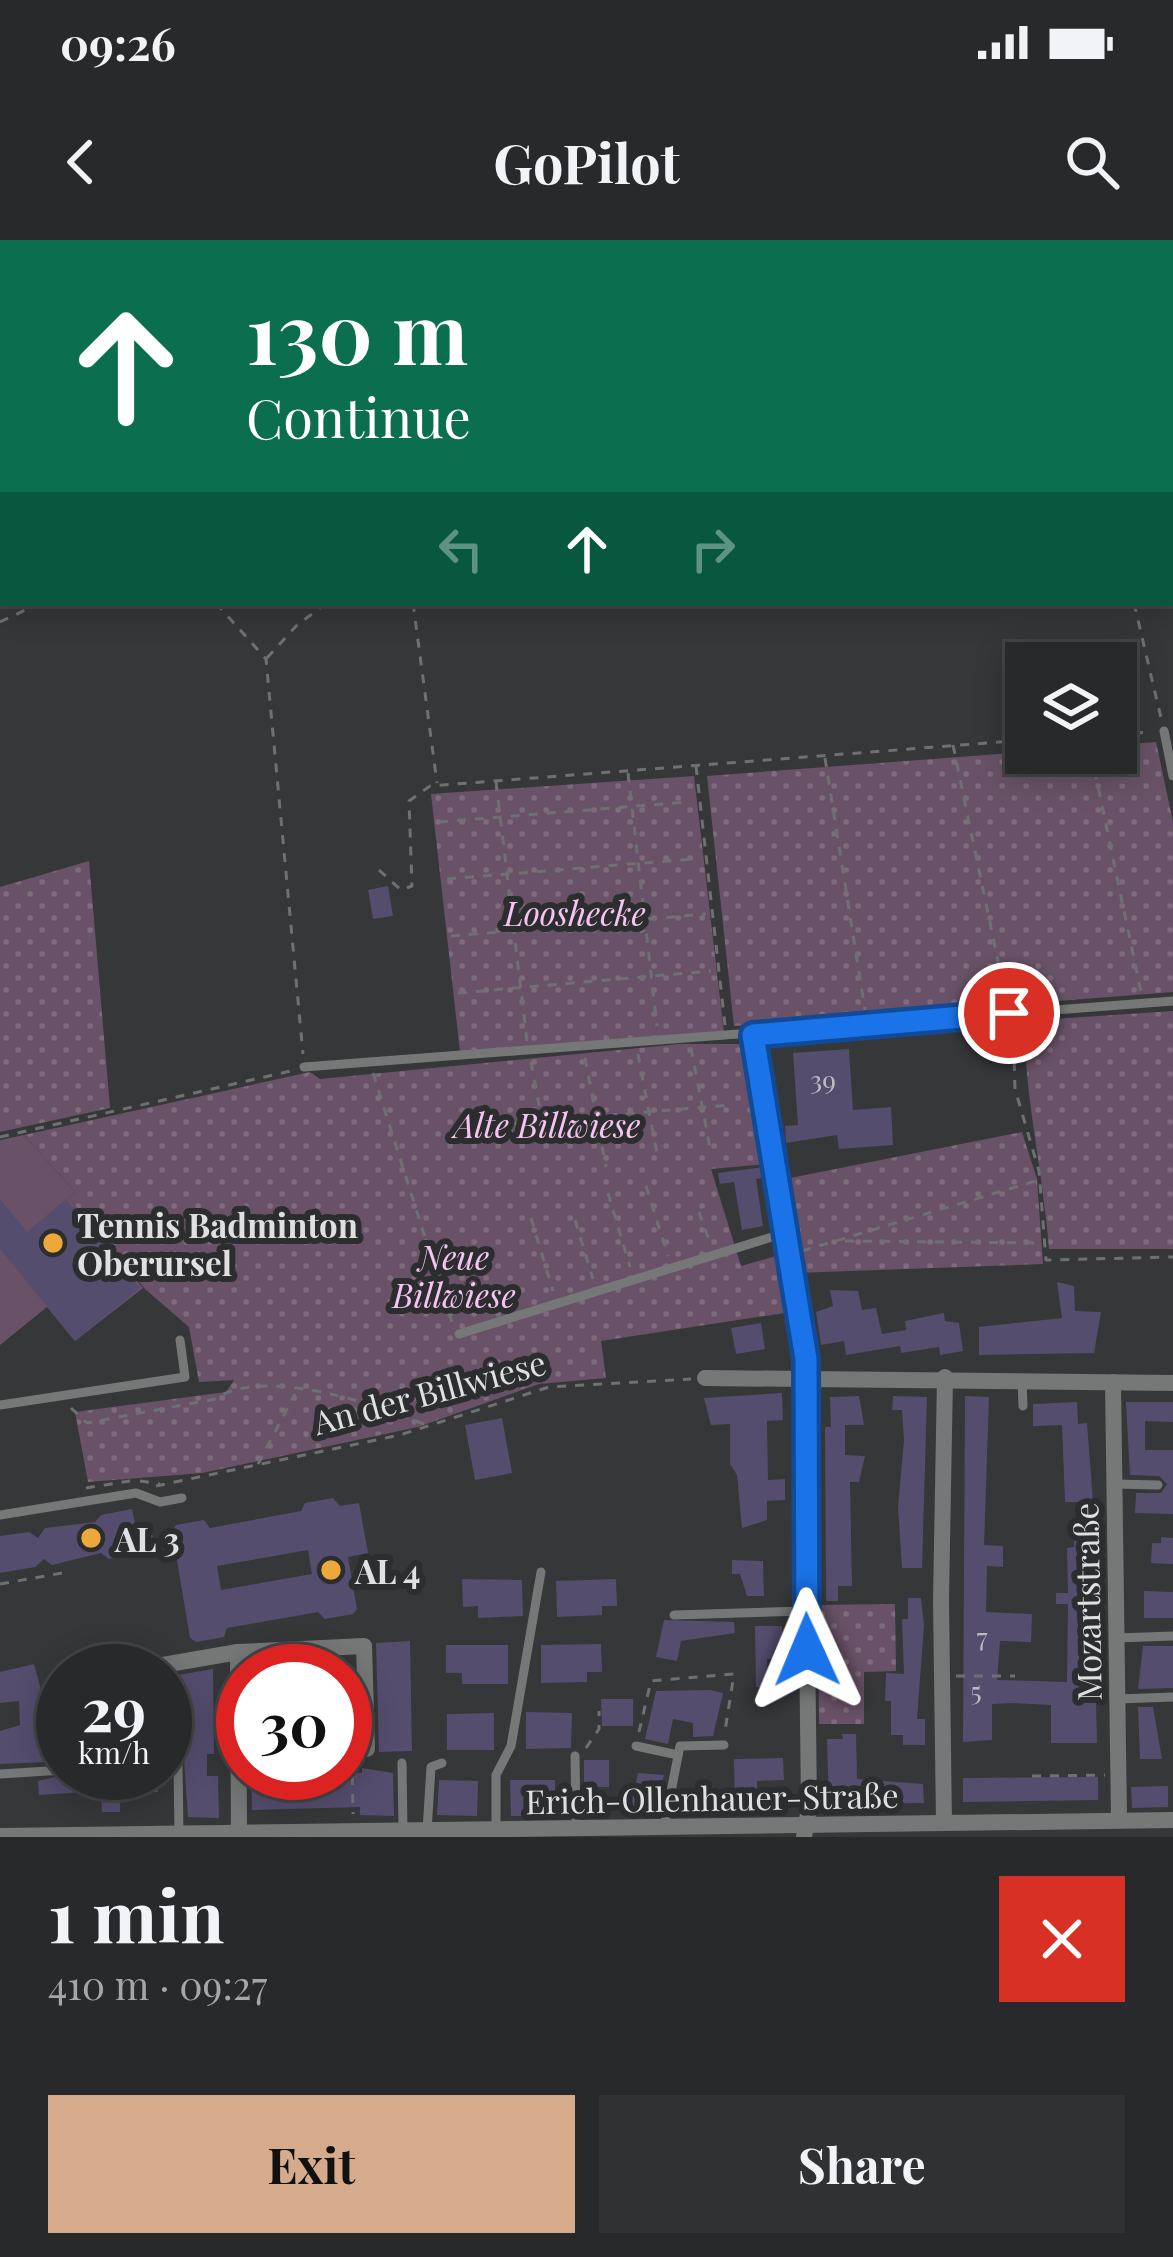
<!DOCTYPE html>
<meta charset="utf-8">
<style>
body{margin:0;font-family:"Playfair Display",serif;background:#303133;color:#f1f3f6;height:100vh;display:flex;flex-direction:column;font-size:45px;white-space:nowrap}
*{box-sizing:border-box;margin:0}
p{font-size:39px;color:#a5a6a9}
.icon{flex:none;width:66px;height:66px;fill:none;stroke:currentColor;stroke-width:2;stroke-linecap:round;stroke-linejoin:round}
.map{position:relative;height:1597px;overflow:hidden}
.sheet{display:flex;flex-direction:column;background:#28292b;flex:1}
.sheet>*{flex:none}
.hud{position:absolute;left:0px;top:0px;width:1173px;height:366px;box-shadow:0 6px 30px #0003,0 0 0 3px #444547;background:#0b6e4f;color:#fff;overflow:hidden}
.controls{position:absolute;left:1005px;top:402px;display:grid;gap:24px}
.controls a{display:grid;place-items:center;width:132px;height:132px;border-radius:0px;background:#28292b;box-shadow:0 6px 30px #0003,0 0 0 3px #444547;font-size:60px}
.speed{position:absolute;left:36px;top:1404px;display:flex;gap:24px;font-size:60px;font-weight:700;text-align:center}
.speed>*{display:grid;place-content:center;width:156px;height:156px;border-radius:50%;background:#28292b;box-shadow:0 6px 30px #0003,0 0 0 3px #444547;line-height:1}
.speed small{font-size:30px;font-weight:400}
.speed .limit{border:18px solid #d22;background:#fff;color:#111}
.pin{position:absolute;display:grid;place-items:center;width:102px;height:102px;color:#fff;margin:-51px;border:6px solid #fff;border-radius:50%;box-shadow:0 3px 12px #0007}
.me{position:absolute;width:132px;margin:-66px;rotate:359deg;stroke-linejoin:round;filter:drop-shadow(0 0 9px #0008)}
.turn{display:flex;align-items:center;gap:42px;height:252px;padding:0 48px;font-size:54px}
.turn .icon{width:156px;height:156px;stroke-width:2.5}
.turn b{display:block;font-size:84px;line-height:102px}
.lanes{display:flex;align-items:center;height:114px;padding:0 48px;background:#0003;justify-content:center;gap:60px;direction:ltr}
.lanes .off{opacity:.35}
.round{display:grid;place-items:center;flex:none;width:126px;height:126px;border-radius:0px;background:#303133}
.summary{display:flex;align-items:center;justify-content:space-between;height:204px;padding:0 48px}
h1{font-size:72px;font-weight:700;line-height:90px}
.action{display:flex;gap:24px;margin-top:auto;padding:24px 48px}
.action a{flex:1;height:138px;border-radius:0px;background:#d6ab8b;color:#111;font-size:48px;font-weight:700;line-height:138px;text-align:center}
.action a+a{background:#303133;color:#f1f3f6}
.status{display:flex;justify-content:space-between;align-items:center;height:84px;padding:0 60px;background:#28292b;direction:ltr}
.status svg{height:33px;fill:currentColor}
header{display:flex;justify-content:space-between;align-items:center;height:156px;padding:0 48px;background:#28292b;font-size:54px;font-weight:700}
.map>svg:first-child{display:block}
.grass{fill:url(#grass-dots)}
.pitch{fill:#695267}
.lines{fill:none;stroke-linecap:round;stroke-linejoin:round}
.stream{stroke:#06201f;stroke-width:4.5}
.building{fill:#554d6e;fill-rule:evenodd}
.path{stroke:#6f7072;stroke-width:3;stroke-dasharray:9 9;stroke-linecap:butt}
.service{stroke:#767878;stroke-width:9}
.minor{stroke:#767878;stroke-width:16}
.motorway{stroke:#cdd0d2;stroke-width:30}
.route-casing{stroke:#114b97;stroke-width:30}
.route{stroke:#1a73e8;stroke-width:21}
.poi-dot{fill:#eda83b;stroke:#2b2d2f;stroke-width:4.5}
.labels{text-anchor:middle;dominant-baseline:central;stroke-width:12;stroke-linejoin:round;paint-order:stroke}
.number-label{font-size:27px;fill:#bcbbc4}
.park-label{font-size:33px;font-style:italic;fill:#f7c4f2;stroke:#2b2d2f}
.poi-label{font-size:33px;font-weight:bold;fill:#dfe0e1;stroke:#2b2d2f;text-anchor:start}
.street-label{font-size:33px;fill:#dfe0e1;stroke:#2b2d2f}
</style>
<div class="status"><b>09:26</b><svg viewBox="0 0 49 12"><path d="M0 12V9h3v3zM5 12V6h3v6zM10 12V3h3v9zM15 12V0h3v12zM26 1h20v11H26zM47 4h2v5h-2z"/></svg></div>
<header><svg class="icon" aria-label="back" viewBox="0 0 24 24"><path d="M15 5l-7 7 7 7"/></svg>GoPilot<svg class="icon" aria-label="search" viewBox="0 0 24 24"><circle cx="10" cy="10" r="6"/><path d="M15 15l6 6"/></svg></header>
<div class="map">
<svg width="1173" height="1597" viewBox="0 0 1173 1597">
<defs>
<pattern id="grass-dots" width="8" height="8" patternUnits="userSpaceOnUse" patternTransform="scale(3)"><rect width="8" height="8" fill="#695267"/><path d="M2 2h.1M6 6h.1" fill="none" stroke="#7e6b7c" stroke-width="1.8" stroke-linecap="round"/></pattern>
</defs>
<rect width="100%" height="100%" fill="#353739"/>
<g class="grass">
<path d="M1156,502L1173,582V752L734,786L707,536L1026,512L1116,513V505Z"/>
<path d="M694,536L724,793L460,812L431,554Z"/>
<path d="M89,621L110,868L0,892V647Z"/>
<path d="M1173,771V1009H1049C1043,932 1025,858 1024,781Z"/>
<path d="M680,804H745L766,924L711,929L741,1026L783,1014L791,1072L601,1101L606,1138L539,1144L418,1187L202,1233L88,1242L75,1172L226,1152L234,1140L199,1142L189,1087L145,1049L69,958L75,952L24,895L310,832L320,839Z"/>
<path d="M1022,892L1037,939L1043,1024L795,1033L780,940Z"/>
<path d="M895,1364L896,1431L864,1432V1484H819L818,1365Z"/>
</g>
<path class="pitch" d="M24,895L75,952L69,958L143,1048L75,1101L47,1067L0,1105V900Z"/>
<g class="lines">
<g class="stream">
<path d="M256,3L258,0"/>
<path d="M0,248L3,247"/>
</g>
</g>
<g class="building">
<path d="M388,646L393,676L373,679L368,650Z"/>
<path d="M849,809L853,870L891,867L893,905L839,909L837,895L786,903L785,886L798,885L793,813Z"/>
<path d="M764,927L766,937L756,939L763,986L742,990L734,942L720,944L718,933Z"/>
<path d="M0,959L27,992L66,959L140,1048L75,1101L0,1009Z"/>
<path d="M1057,1042L1074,1046L1075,1071L1101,1072L1094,1113L979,1115V1087L1062,1078Z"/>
<path d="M830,1050L858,1051L862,1070L876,1068L882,1094L906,1090L905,1081L944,1073L945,1081L959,1083L963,1111L940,1115L939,1107L901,1113L900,1106L846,1115L844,1101L821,1105L816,1072L833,1066Z"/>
<path d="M761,1083L765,1109L736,1114L731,1088Z"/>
<path d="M782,1153L783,1180L767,1181L768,1240L785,1239V1260L767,1261V1280L742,1288L737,1235L730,1224V1184L711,1185L704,1158Z"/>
<path d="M859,1156L864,1185H845V1215L865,1216L859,1242H850L852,1346H838V1361H826L825,1187H831L830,1157Z"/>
<path d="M893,1156L927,1157L922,1328H902L898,1267L904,1200L902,1170H892Z"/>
<path d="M965,1156L989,1157L984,1305L1003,1306V1327L987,1326L986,1372L1032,1374L1031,1402L1000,1401L997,1440L1067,1442L1068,1364H1056V1353H1068L1067,1308L1074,1307V1298H1092L1097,1503H1051V1465L1013,1463L992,1464V1500L963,1502Z"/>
<path d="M1077,1162L1078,1184L1087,1183L1093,1262H1065L1062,1185L1033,1186V1164Z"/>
<path d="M1126,1162H1173V1182L1145,1181V1210H1173V1274L1135,1273L1136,1253H1161L1167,1244L1159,1236L1130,1235Z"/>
<path d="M502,1178L512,1233L475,1240L465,1185Z"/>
<path d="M333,1258L340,1266L359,1263L368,1313L348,1317L357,1369L353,1374L325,1379L318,1372L227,1388L224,1397L196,1402L190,1398L172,1291L176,1285L204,1280L210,1288L301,1271L305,1263ZM308,1310L312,1334L221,1350L217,1326Z"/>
<path d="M132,1269L135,1284L153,1296L138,1313L109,1319L101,1313L52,1325L44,1319L35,1327L0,1333V1296L29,1292L38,1298L45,1288L95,1282L101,1275Z"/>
<path d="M1161,1297L1173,1298V1324L1151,1323L1152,1303H1161Z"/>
<path d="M732,1320L763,1321L764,1356H747L740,1334H732Z"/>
<path d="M462,1339L522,1340L523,1376L478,1378V1366L463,1367Z"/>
<path d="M616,1339L617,1366H602V1375L557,1377L556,1341Z"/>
<path d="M1144,1351L1173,1352V1378H1144Z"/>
<path d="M908,1358H921L924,1385L917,1479H925V1505H903V1495H891V1461H885L886,1433L904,1434L902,1379H908Z"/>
<path d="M664,1380L734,1382L735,1393L681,1401L677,1421L656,1417Z"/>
<path d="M755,1386H782V1419H767V1447H756Z"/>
<path d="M410,1401L412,1511L379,1512L376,1403Z"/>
<path d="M601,1404L602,1432H587V1442L541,1443V1405Z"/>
<path d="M446,1405H508V1444H462V1433H446Z"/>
<path d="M1143,1406H1173V1448L1138,1449Z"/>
<path d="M34,1424L43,1457L57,1456L63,1465L59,1476H49L53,1515L47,1522L0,1524V1491L20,1485L19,1461L0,1463V1432Z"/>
<path d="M213,1429L214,1514H207V1536H218L219,1578L188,1577L178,1435Z"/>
<path d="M710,1450L723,1453L713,1496L693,1497V1483L673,1479L668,1504L645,1499L656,1451Z"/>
<path d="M601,1459H633V1486H602Z"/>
<path d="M1138,1467H1153L1162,1519H1140Z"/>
<path d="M526,1472L572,1473L571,1508L526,1509Z"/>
<path d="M494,1473V1510H447V1474Z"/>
<path d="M842,1494H856L857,1539L923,1544L924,1563L829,1564L827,1499H843Z"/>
<path d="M783,1518L784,1540L757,1541V1564H735L734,1519Z"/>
<rect x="584" y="1520" width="25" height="27"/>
<path d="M362,1528L393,1533L394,1576L360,1575V1567L252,1570L251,1533H362Z"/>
<path d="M71,1533H157L158,1552L120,1553V1572H102L101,1551L39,1555L38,1541Z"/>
<path d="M638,1533L664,1535L655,1574L630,1569Z"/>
<path d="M1098,1537V1560L963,1562V1538Z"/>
<path d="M439,1540L478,1541L477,1576L437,1575Z"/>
<path d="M510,1540H555V1576H511Z"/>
<path d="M713,1546V1568L680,1573V1551Z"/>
<path d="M1168,1546V1567L1132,1568L1131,1547Z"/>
</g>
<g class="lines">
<g class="path">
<path d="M572,0L573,3"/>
<path d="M1011,0L1013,3"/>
<path d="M1038,0L1039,3"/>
<path d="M1071,0V3"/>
<path d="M1170,34L1173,33"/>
<path d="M1170,334L1173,333"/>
<path d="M216,363L266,419L303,814"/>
<path d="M413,363L437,543"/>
<path d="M1134,363L1161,478"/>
<path d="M0,382L40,363"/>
<path d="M267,418L297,385L327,363"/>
<path d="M1116,494L1150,492"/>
<path d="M953,505L1006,760"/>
<path d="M1091,513L1141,752"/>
<path d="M825,518L865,770"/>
<path d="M696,526L725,785"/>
<path d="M628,533L657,786"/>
<path d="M496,542L527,801"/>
<path d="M439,582L687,562"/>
<path d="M379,630L401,650L412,646L409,561L430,546L1026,500"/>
<path d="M447,639L692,619"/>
<path d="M451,696L706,674"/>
<path d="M458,753L711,731"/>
<path d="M1013,786L1015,849L1039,931L1046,1020L1173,1017"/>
<path d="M691,808L711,913"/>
<path d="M638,814L658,919"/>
<path d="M585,818L606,927"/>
<path d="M531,822L542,881L729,865"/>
<path d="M373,833L453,1086"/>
<path d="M491,886L540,881"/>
<path d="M0,897L291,831"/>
<path d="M646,946L668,1016"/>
<path d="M608,953L630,1027"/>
<path d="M699,972L710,1003"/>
<path d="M531,978L553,1051"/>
<path d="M575,980L593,1039"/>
<path d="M845,1001L1045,1003"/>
<path d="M802,1011L1039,940"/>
<path d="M71,1168L87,1183L215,1159C262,1126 377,1164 426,1185"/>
<path d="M258,1224L295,1154"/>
<path d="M140,1241L160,1244"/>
<path d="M156,1246L400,1195L549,1147L691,1139"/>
<path d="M86,1248L130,1241"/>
<path d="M0,1344L68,1332"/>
<path d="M956,1436H1015"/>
<path d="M639,1492L651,1441L734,1434L725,1491"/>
<path d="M586,1508L599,1489V1471"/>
<path d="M352,1518L353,1574"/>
<path d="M1032,1536L1105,1535"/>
</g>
<g class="service">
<path d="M945,0L947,3"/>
<path d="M1164,491L1173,536"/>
<path d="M753,795L806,1119L804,1136"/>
<path d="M304,827L1173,761"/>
<path d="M459,1094L785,993"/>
<path d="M1022,1140L1023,1166"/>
<path d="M0,1165L185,1137L180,1100"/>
<path d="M1114,1244L1158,1245"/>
<path d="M0,1275L136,1253L160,1262L182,1258"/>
<path d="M674,1375L806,1371"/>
<path d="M1116,1398L1173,1396"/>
<path d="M1118,1459L1173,1457"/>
<path d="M636,1506L678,1515"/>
<path d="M575,1516L576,1588"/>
<path d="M402,1523L403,1590"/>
<path d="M178,1524L179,1594"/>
<path d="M0,1534L63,1530"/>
<path d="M664,1587L680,1506L724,1505"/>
<path d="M496,1590V1535L511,1506L541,1332"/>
<path d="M427,1591L431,1527L442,1523"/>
</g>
<g class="minor">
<path d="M804,1136L809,1568L804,1597"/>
<path d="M705,1138L1173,1143"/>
<path d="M1113,1142L1119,1580"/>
<path d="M238,1412L239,1593"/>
<path d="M163,1425L238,1412L364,1406L367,1509"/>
<path d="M944,1583L941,1360L945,1137"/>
<path d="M0,1596L1173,1580"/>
</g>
<g class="motorway">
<path d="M374,3L380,0"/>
<path d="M431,3L437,0"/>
<path d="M0,180L3,178"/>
<path d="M0,207L3,206"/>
</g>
</g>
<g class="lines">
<g class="route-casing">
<path id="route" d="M807,1410L806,1119L753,795L1009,773"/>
</g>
<use href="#route" class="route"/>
</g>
<g class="poi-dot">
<circle cx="53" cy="1003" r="12"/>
<circle cx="91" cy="1298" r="12"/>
<circle cx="331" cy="1330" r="12"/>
</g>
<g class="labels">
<g class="number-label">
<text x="823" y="839">39</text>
<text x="982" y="1396">7</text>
<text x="976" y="1450">5</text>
</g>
<g class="park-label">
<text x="575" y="672">Looshecke</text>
<text x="547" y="884">Alte Billwiese</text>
<text x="454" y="1016">Neue<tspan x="454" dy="38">Billwiese</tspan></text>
</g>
<g class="poi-label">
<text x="77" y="984">Tennis Badminton<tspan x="77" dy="38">Oberursel</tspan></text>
<text x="115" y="1298">AL 3</text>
<text x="355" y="1330">AL 4</text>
</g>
<g class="street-label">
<text transform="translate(429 1151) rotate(-15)">An der Billwiese</text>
<text transform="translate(1086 1362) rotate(-91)">Mozartstraße</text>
<text transform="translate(712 1557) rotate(-1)">Erich-Ollenhauer-Straße</text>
</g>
</g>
</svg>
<div class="controls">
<a><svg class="icon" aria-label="layers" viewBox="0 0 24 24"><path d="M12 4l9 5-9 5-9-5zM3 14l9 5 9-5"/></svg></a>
</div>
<div class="speed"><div>29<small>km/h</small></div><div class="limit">30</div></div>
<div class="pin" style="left:1009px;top:773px;background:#d93025"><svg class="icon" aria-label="arrive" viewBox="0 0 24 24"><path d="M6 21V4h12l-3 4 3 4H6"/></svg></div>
<svg class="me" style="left:807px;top:1410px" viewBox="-20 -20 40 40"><path d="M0-17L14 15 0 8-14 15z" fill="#1a73e8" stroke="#fff" stroke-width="4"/></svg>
<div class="hud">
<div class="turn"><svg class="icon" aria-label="ahead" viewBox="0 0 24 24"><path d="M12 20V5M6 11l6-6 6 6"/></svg><div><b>130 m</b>Continue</div></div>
<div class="lanes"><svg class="icon off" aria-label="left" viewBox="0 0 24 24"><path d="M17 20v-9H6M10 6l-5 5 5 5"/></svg><svg class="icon" aria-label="ahead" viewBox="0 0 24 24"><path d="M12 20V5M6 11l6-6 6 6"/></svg><svg class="icon off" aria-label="right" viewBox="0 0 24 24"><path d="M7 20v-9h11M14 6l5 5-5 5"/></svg></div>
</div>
</div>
<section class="sheet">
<div class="summary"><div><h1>1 min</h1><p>410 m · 09:27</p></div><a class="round" style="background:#d93025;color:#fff"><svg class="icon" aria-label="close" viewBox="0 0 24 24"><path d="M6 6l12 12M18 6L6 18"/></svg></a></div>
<div class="action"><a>Exit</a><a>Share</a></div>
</section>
